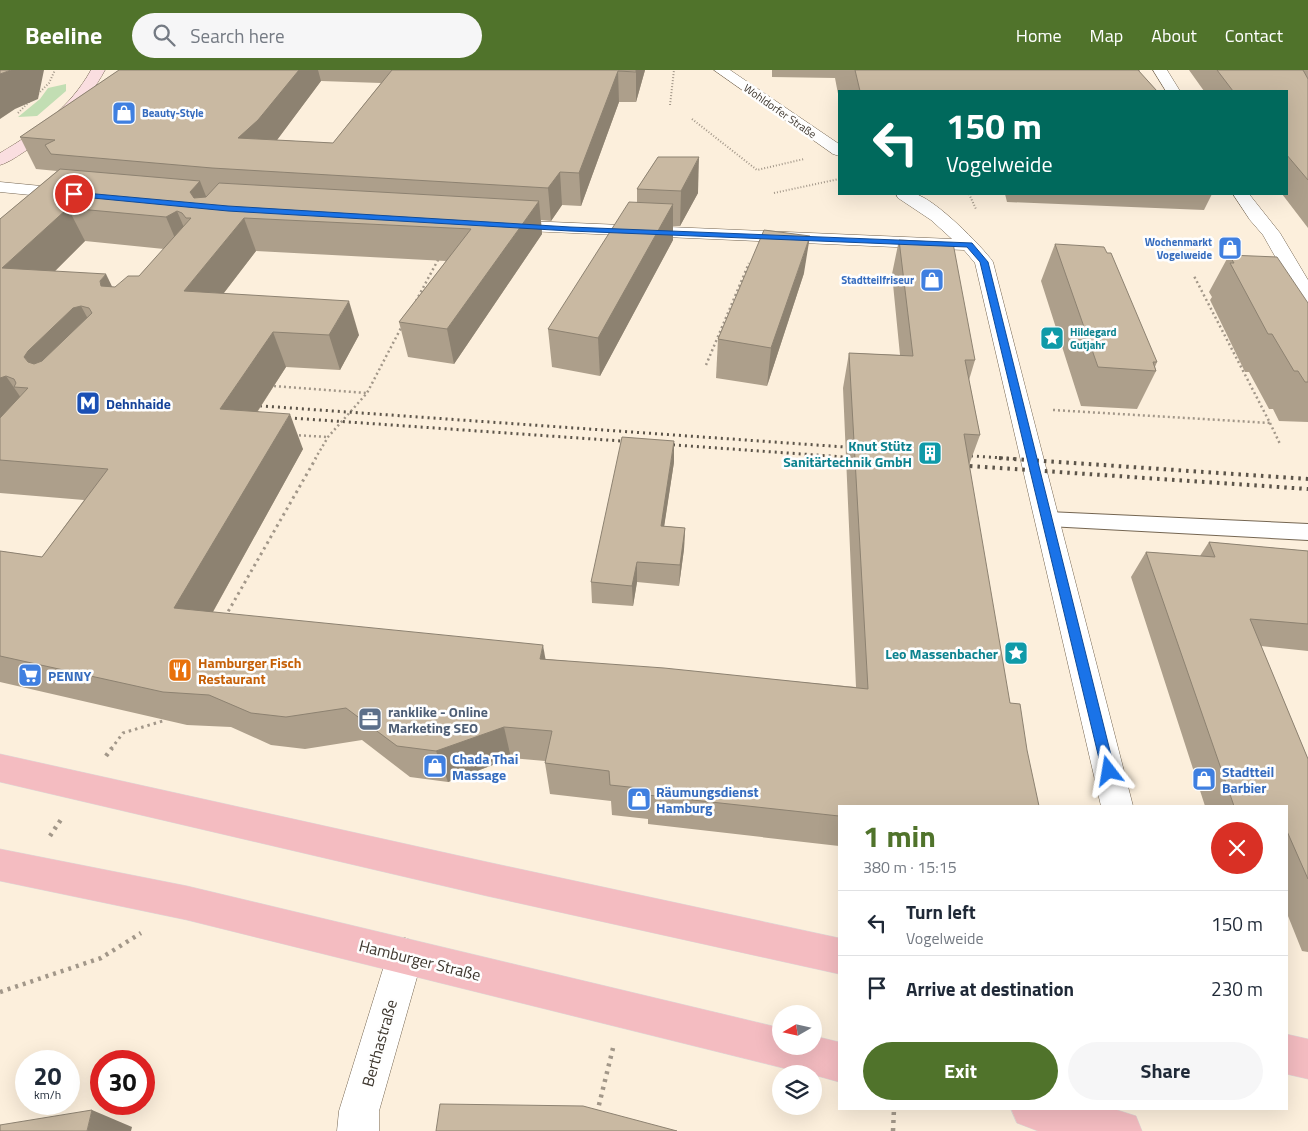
<!DOCTYPE html>
<meta charset="utf-8">
<style>
body{margin:0;font-family:"Titillium Web",sans-serif;background:#f6f6f7;color:#1f2937;height:100vh;display:flex;flex-direction:column;font-size:19px;white-space:nowrap}
*{box-sizing:border-box;margin:0}
p{font-size:16px;color:#747a83}
.icon{flex:none;width:28px;height:28px;fill:none;stroke:currentColor;stroke-width:2;stroke-linecap:round;stroke-linejoin:round}
.map{position:relative;flex:1;overflow:hidden}
.drawer{position:absolute;left:838px;top:735px;width:450px;height:305px;display:flex;flex-direction:column;background:#fff;border-radius:0px;box-shadow:0 5px 20px #0002}
.drawer>*{flex:none}
.top-card{position:absolute;left:838px;top:20px;width:450px;height:105px;border-radius:0px;box-shadow:0 5px 20px #0002;background:#00695c;color:#fff;overflow:hidden}
.needle{width:32px;rotate:261deg}
.controls{position:absolute;left:772px;top:935px;display:grid;gap:10px}
.controls a{display:grid;place-items:center;width:50px;height:50px;border-radius:50%;background:#fff;box-shadow:0 5px 20px #0002;font-size:25px}
.speed{position:absolute;left:15px;top:980px;display:flex;gap:10px;font-size:25px;font-weight:700;text-align:center}
.speed>*{display:grid;place-content:center;width:65px;height:65px;border-radius:50%;background:#fff;box-shadow:0 5px 20px #0002;line-height:1}
.speed small{font-size:12px;font-weight:400}
.speed .limit{border:8px solid #d22;background:#fff;color:#111}
.pin{position:absolute;display:grid;place-items:center;width:42px;height:42px;color:#fff;margin:-21px;border:2px solid #fff;border-radius:50%;box-shadow:0 1px 5px #0007}
.me{position:absolute;width:55px;margin:-28px;rotate:346deg;stroke-linejoin:round;filter:drop-shadow(0 0 4px #0008)}
.turn{display:flex;align-items:center;gap:18px;height:105px;padding:0 25px;font-size:22px}
.turn .icon{width:65px;height:65px;stroke-width:2.5}
.turn b{display:block;font-size:35px;line-height:42px}
.round{display:grid;place-items:center;flex:none;width:52px;height:52px;border-radius:26px;background:#f6f6f7}
.summary{display:flex;align-items:center;justify-content:space-between;height:85px;padding:0 25px}
h1{font-size:30px;font-weight:700;line-height:38px;color:#50732b}
.button{display:flex;gap:10px;margin-top:auto;padding:10px 25px}
.button a{flex:1;height:58px;border-radius:30px;background:#50732b;color:#fff;font-size:20px;font-weight:700;line-height:58px;text-align:center}
.button a+a{background:#f6f6f7;color:#1f2937}
ul{padding:0;list-style:none}
li{display:flex;align-items:center;gap:15px;height:65px;padding:0 25px;border-top:1px solid #e0e1e3}
li div{flex:1}
li b{display:block;font-size:19px}
li em{font-style:normal}
header{display:flex;align-items:center;gap:30px;box-sizing:border-box;height:70px;padding:0 25px;background:#50732b;color:#fff}
header strong{font-size:24px}
nav{display:flex;gap:28px;margin-inline-start:auto;font-size:18px}
.search{width:350px;height:45px;background:#f6f6f7;display:flex;align-items:center;gap:12px;box-sizing:border-box;padding:0 18px;border-radius:28px;color:#747a83;font-size:19px}
.map>svg:first-child{display:block}
.green{fill:#c2deb3}
.lines{fill:none;stroke-linecap:round;stroke-linejoin:round}
.service-casing{stroke:#756652;stroke-width:2}
.minor-casing{stroke:#756652;stroke-width:1}
.secondary-casing{stroke:#756652;stroke-width:1}
.primary-casing{stroke:#dcdbd9;stroke-width:1}
.path-far3{stroke:#a29789;stroke-width:2;stroke-dasharray:1 2;stroke-linecap:butt}
.path-far2{stroke:#a29789;stroke-width:2.5;stroke-dasharray:2 3;stroke-linecap:butt}
.path-far1{stroke:#a29789;stroke-width:3;stroke-dasharray:2.5 4;stroke-linecap:butt}
.path{stroke:#a29789;stroke-width:4.5;stroke-dasharray:3 5;stroke-linecap:butt}
.service{fill:#fff;fill-rule:evenodd}
.minor{fill:#fff;fill-rule:evenodd}
.secondary{fill:#fadee0;fill-rule:evenodd}
.primary{fill:#f4bcc1;fill-rule:evenodd}
.rail-far1{stroke:#5c5449;stroke-width:3;stroke-dasharray:2 4;stroke-linecap:butt}
.rail{stroke:#5c5449;stroke-width:4;stroke-dasharray:2.5 5;stroke-linecap:butt}
.wall{fill:#ad9f8b;fill-rule:evenodd}
.shaded-wall{fill:#8d8271}
.building{fill:#c9b9a2;stroke:#8d8271;fill-rule:evenodd}
.route{fill:#1a73e8;stroke:#114b97}
.labels{text-anchor:middle;dominant-baseline:central;stroke-width:5;stroke-linejoin:round;paint-order:stroke}
.far-street-label{font-size:11px;fill:#3d362d;stroke:#fefefe}
.far-shop-label{font-size:11px;font-weight:bold;fill:#366cbe;stroke:#fefefe;text-anchor:end}
.far-culture-label{font-size:11px;font-weight:bold;fill:#0d838f;stroke:#fefefe;text-anchor:start}
.transit-label{font-size:14px;font-weight:bold;fill:#164399;stroke:#fefefe;text-anchor:start}
.culture-label{font-size:14px;font-weight:bold;fill:#0d838f;stroke:#fefefe;text-anchor:end}
.food-label{font-size:14px;font-weight:bold;fill:#c56008;stroke:#fefefe;text-anchor:start}
.shop-label{font-size:14px;font-weight:bold;fill:#366cbe;stroke:#fefefe;text-anchor:start}
.service-label{font-size:14px;font-weight:bold;fill:#4e5e75;stroke:#fefefe;text-anchor:start}
.near-street-label{font-size:16px;fill:#3d362d;stroke:#fefefe}
</style>
<header>
<strong>Beeline</strong>
<div class="search"><svg class="icon" aria-label="search" viewBox="0 0 24 24"><circle cx="10" cy="10" r="6"/><path d="M15 15l6 6"/></svg>Search here</div>
<nav><a>Home</a><a>Map</a><a>About</a><a>Contact</a></nav>
</header>
<div class="map">
<svg width="1308" height="1061" viewBox="0 0 1308 1061">
<rect width="100%" height="100%" fill="#fcefdc"/>
<path class="green" d="M66,14V21L37,46L18,47L40,29L48,18Z"/>
<g class="lines">
<g class="service-casing">
<path id="service" d="M1048,442L1308,454V470L1048,456L1041,454L1038,449L1041,444Z"/>
</g>
<g class="minor-casing">
<g id="minor">
<path d="M714,0H730L839,74V86L833,84Z"/>
<path d="M1153,0H1167L1180,21H1166Z"/>
<path d="M0,112L72,119L78,120L80,124L78,128L72,129L0,122Z"/>
<path d="M896,124C902,124 909,122 915,124C934,128 982,176 993,192L1133,736H1101L975,193L964,180L504,160L498,159L495,155L498,151L504,150L952,169L931,150L898,128Z"/>
<path d="M1233,124H1249L1280,163L1308,210V233L1301,231L1298,227L1263,165L1250,150Z"/>
<path d="M405,868L418,873L423,886L379,1041V1061H337L339,1041L387,886L392,873Z"/>
</g>
</g>
<g class="secondary-casing">
<path id="secondary" d="M91,0H105C86,35 60,59 27,80C19,85 10,92 0,95V83C37,61 70,38 91,0Z"/>
</g>
<g class="primary-casing">
<g id="primary">
<path d="M0,684L487,792L839,868V904L487,826L0,712Z"/>
<path d="M0,779L187,816L781,958V976H814V966L839,972V1012L814,1005V1004H807L187,850L0,811Z"/>
<path d="M1286,964L1308,969V1009L1286,1004Z"/>
<path d="M1011,1039H1114L1136,1046L1142,1061H1038L1017,1053Z"/>
</g>
</g>
<g class="path-far3">
<path d="M38,24L49,13L55,0"/>
<path d="M670,35L674,0"/>
<path d="M18,43L30,31"/>
<path d="M692,49L757,100L804,89"/>
<path d="M774,123L839,109"/>
<path d="M969,124L976,139"/>
</g>
<g class="path-far2">
<path d="M416,231L439,188"/>
<path d="M706,295L749,193"/>
<path d="M274,316L366,323"/>
<path d="M1053,340L1270,353L1194,206"/>
<path d="M1270,353L1280,374"/>
<path d="M294,365L328,367"/>
<path d="M315,389L328,367L367,323L402,256"/>
</g>
<g class="path-far1">
<path d="M225,547L316,388"/>
<path d="M111,679L123,663L166,650"/>
</g>
<g class="path">
<path d="M106,686L112,678"/>
<path d="M50,766L62,748"/>
<path d="M0,922L101,888L141,863"/>
<path d="M597,1043L613,978"/>
<path d="M893,1061L894,1039"/>
</g>
<use href="#service" class="service"/>
<use href="#minor" class="minor"/>
<use href="#secondary" class="secondary"/>
<use href="#primary" class="primary"/>
<g class="rail-far1">
<path d="M248,335L859,378"/>
<path d="M277,347L636,372"/>
<path d="M661,374L858,388"/>
<path d="M959,385L1017,389"/>
</g>
<g class="rail">
<path d="M854,388H858"/>
<path d="M999,388L1308,409"/>
<path d="M955,395L1308,419"/>
</g>
</g>
<g class="wall">
<path d="M119,0H645L636,32H619L581,136L562,135L551,151L541,150L542,164L454,294L408,287L399,252L446,191L256,181L224,223L359,265L340,300L286,297L258,341L303,379L213,542L546,589L856,617L843,318L849,283L900,285L892,204L899,170L975,290L969,310L980,365L969,395L839,736V776L648,754V749L612,745L611,731L550,724L545,693V691L511,688L448,712L410,707L362,670L305,679L271,675L231,657L187,655L0,612V481L42,487L84,430L0,423V149L57,101L36,99L20,67ZM321,11L381,13L333,73L277,70ZM85,171L164,179L139,206L115,217H112L55,201Z"/>
<path d="M772,0H1140L1139,2L1157,21H839V29L835,8L772,7Z"/>
<path d="M1189,0H1308V158L1282,124H1286V21H1204Z"/>
<path d="M658,87L698,123L680,156H673V170L600,306L552,297L548,259L637,132V119Z"/>
<path d="M991,124H1212L1204,140L1007,132L1005,124Z"/>
<path d="M1055,174L1157,292L1155,297L1156,301L1137,339L1081,336L1041,211Z"/>
<path d="M1229,185L1308,233V352L1279,351L1273,339H1269L1249,302H1245L1210,230L1212,227L1209,222Z"/>
<path d="M804,203L767,316L716,308L718,269Z"/>
<path d="M674,392L664,456L685,458L684,479L679,516L637,512L633,536L592,533L591,512Z"/>
<path d="M1209,472L1308,481V581L1261,576L1308,689V882L1302,881L1286,841V736H1205L1131,507L1146,482L1200,486Z"/>
</g>
<g class="shaded-wall">
<path d="M11,0H44L38,29L15,39L0,49V4Z"/>
<path d="M299,0H318L321,11L268,82L238,68Z"/>
<path d="M636,0H645L636,32Z"/>
<path d="M618,1L619,32L581,136L579,103Z"/>
<path d="M699,87L698,123L680,156L681,121Z"/>
<path d="M560,102L562,135L551,151L548,118Z"/>
<path d="M200,111L213,144L203,155L190,122Z"/>
<path d="M539,131L542,164L454,294L447,259Z"/>
<path d="M673,134V170L600,306L598,268Z"/>
<path d="M68,138L85,171L23,233L2,198Z"/>
<path d="M177,141L191,174L180,180L166,147Z"/>
<path d="M244,148L256,181L199,255L184,221Z"/>
<path d="M810,166L804,203L767,316L771,278Z"/>
<path d="M106,204L123,239L101,216L100,211Z"/>
<path d="M349,231L359,265L340,300L329,265Z"/>
<path d="M81,236L100,271L50,316L24,287L28,281L73,238Z"/>
<path d="M273,262L286,297L236,374L220,339Z"/>
<path d="M6,306L30,341L0,350V308Z"/>
<path d="M290,344L303,379L196,572L174,538Z"/>
<path d="M674,371V392L661,477V456Z"/>
<path d="M685,458L684,479L679,516L680,495Z"/>
<path d="M637,492V512L633,536L632,516Z"/>
<path d="M543,575L549,609L540,589Z"/>
<path d="M504,657L511,688L448,712L436,681Z"/>
<path d="M92,1040L132,1057L131,1061H87Z"/>
</g>
<g class="building">
<path d="M0,0H11L0,4Z"/>
<path d="M119,0H299L258,50L238,68L333,73L392,0H636V2L618,1L579,103L560,102L548,118L212,98L51,84L45,75L55,70L20,67Z"/>
<path d="M855,0H1138L1157,21H860Z"/>
<path d="M1217,0H1303L1308,9V110L1286,84V21H1233Z"/>
<path d="M658,87H699L681,121L637,119Z"/>
<path d="M60,99L200,111L190,122L194,128L206,127L219,113L539,131L447,259L399,252L471,159L244,148L184,221L349,231L329,265L273,262L220,339L290,344L174,538L543,575L540,589L664,598L868,619L849,283L913,286L899,170L953,173L975,290H965L980,365L964,364L1010,633L1020,634L1027,680L1039,736H839V746L647,725L648,719L610,715L609,701L545,693L552,661L504,657L436,681L397,676L346,638L286,647L251,643L209,625L163,622L0,586V481L42,487L108,399L0,390V348L28,318L14,317L16,313L14,309L6,306L0,308V149ZM68,138L166,147L177,141L182,143L186,148H191L139,206H128L115,217L101,216L100,211L106,204L2,198ZM81,236L89,238L92,243L42,291L34,294L28,292L24,287L28,281L73,238Z"/>
<path d="M629,132L673,134L598,268L548,259Z"/>
<path d="M764,160L810,166L771,278L718,269Z"/>
<path d="M1055,174L1104,177L1107,183H1111L1157,292H1153L1156,301L1098,297Z"/>
<path d="M1229,185L1277,187L1308,233V312H1305L1298,301H1294L1272,264H1268L1230,193H1234Z"/>
<path d="M622,367L674,371L661,456L685,458L680,495L637,492L632,516L591,512Z"/>
<path d="M1209,472L1308,481V554L1250,549L1308,689V809L1286,759V736H1234L1146,482L1215,487Z"/>
<path d="M440,1034L583,1036L677,1061H436Z"/>
<path d="M92,1040L87,1061H0V1055Z"/>
</g>
<path class="route" d="M74,122L228,136L570,157L972,173L988,192L1115,701L1113,705L1109,707L1104,705L1102,701L980,192L967,177L570,161L228,141L72,126V123Z"/>
<defs>
<g id="shop-square" transform="scale(1.25)"><rect x="-9" y="-9" width="18" height="18" rx="4" fill="#3f7fe0" stroke="#fefefe"/><path d="M-5-2.5h2.3a2.7 3.5 0 0 1 5.4 0H5L5.5 6h-11ZM-1.5-2.5h3a1.5 2.3 0 0 0-3 0Z" fill="#fff"/></g>
<g id="sight-square" transform="scale(1.25)"><rect x="-9" y="-9" width="18" height="18" rx="4" fill="#0f9aa8" stroke="#fefefe"/><path d="M0-6L1.8-2.2L6-1.7L2.9 1.2L3.7 5.4L0 3.3L-3.7 5.4L-2.9 1.2L-6-1.7L-1.8-2.2Z" fill="#fff"/></g>
<g id="metro-square" transform="scale(1.25)"><rect x="-9" y="-9" width="18" height="18" rx="4" fill="#1a4fb4" stroke="#fefefe"/><path d="M-5.5 5V-5H-3L0 0L3-5H5.5V5H3V-.5L0 4L-3-.5V5Z" fill="#fff"/></g>
<g id="building-square" transform="scale(1.25)"><rect x="-9" y="-9" width="18" height="18" rx="4" fill="#0f9aa8" stroke="#fefefe"/><path d="M-4-6H4V6H1V3H-1V6H-4ZM-2.5-4.3h1.7v1.8h-1.7ZM.8-4.3h1.7v1.8H.8ZM-2.5-1h1.7V.8h-1.7ZM.8-1h1.7V.8H.8Z" fill="#fff"/></g>
<g id="restaurant-square" transform="scale(1.25)"><rect x="-9" y="-9" width="18" height="18" rx="4" fill="#e8710a" stroke="#fefefe"/><path d="M-5-6h1v4h1v-4h1v4h1v-4h1v5L-1.5 .5V6h-2V.5L-5-1ZM5-6V6H3V1.5H1.5Q1.5-4 5-6Z" fill="#fff"/></g>
<g id="supermarket-square" transform="scale(1.25)"><rect x="-9" y="-9" width="18" height="18" rx="4" fill="#3f7fe0" stroke="#fefefe"/><path d="M-6-5.5h2.5l.6 2H6L4.5 2H-2.5L-4.4-4H-6ZM-1.5 3.2a1.3 1.3 0 1 0 .1 0ZM3 3.2a1.3 1.3 0 1 0 .1 0Z" fill="#fff"/></g>
<g id="office-square" transform="scale(1.25)"><rect x="-9" y="-9" width="18" height="18" rx="4" fill="#5c6f8a" stroke="#fefefe"/><path d="M-6-3h4V-5.5h4V-3h4V5H-6ZM-1-4.5V-3h2v-1.5ZM-6 0V1H6V0Z" fill="#fff"/></g>
</defs>
<g fill-rule="evenodd">
<use href="#shop-square" x="124" y="43"/>
<use href="#shop-square" x="1230" y="178"/>
<use href="#shop-square" x="932" y="210"/>
<use href="#sight-square" x="1052" y="268"/>
<use href="#metro-square" x="88" y="333"/>
<use href="#building-square" x="930" y="383"/>
<use href="#sight-square" x="1016" y="583"/>
<use href="#restaurant-square" x="180" y="600"/>
<use href="#supermarket-square" x="30" y="605"/>
<use href="#office-square" x="370" y="649"/>
<use href="#shop-square" x="435" y="696"/>
<use href="#shop-square" x="1204" y="709"/>
<use href="#shop-square" x="639" y="729"/>
</g>
<g class="labels">
<g class="far-street-label">
<text transform="translate(780 41) rotate(35)">Wohldorfer Straße</text>
</g>
<g class="far-shop-label">
<text x="142" y="43" text-anchor="start">Beauty-Style</text>
<text x="1212" y="172">Wochenmarkt<tspan x="1212" dy="13">Vogelweide</tspan></text>
<text x="914" y="210">Stadtteilfriseur</text>
</g>
<g class="far-culture-label">
<text x="1070" y="262">Hildegard<tspan x="1070" dy="13">Gutjahr</tspan></text>
</g>
<g class="transit-label">
<text x="106" y="333">Dehnhaide</text>
</g>
<g class="culture-label">
<text x="912" y="375">Knut Stütz<tspan x="912" dy="16">Sanitärtechnik GmbH</tspan></text>
<text x="998" y="583">Leo Massenbacher</text>
</g>
<g class="food-label">
<text x="198" y="592">Hamburger Fisch<tspan x="198" dy="16">Restaurant</tspan></text>
</g>
<g class="shop-label">
<text x="48" y="605">PENNY</text>
<text x="452" y="688">Chada Thai<tspan x="452" dy="16">Massage</tspan></text>
<text x="1222" y="701">Stadtteil<tspan x="1222" dy="16">Barbier</tspan></text>
<text x="656" y="721">Räumungsdienst<tspan x="656" dy="16">Hamburg</tspan></text>
</g>
<g class="service-label">
<text x="388" y="641">ranklike - Online<tspan x="388" dy="16">Marketing SEO</tspan></text>
</g>
<g class="near-street-label">
<text transform="translate(420 890) rotate(14)">Hamburger Straße</text>
<text transform="translate(379 973) rotate(-74)">Berthastraße</text>
</g>
</g>
</svg>
<div class="controls">
<a><svg class="needle" viewBox="-14 -14 28 28"><path d="M0-13l5 13h-10z" fill="#e53935"/><path d="M0 13l5-13h-10z" fill="#747a83"/></svg></a>
<a><svg class="icon" aria-label="layers" viewBox="0 0 24 24"><path d="M12 4l9 5-9 5-9-5zM3 14l9 5 9-5"/></svg></a>
</div>
<div class="speed"><div>20<small>km/h</small></div><div class="limit">30</div></div>
<div class="pin" style="left:74px;top:124px;background:#d93025"><svg class="icon" aria-label="arrive" viewBox="0 0 24 24"><path d="M6 21V4h12l-3 4 3 4H6"/></svg></div>
<svg class="me" style="left:1109px;top:701px" viewBox="-20 -20 40 40"><path d="M0-17L14 15 0 8-14 15z" fill="#1a73e8" stroke="#fff" stroke-width="4"/></svg>
<div class="top-card">
<div class="turn"><svg class="icon" aria-label="left" viewBox="0 0 24 24"><path d="M17 20v-9H6M10 6l-5 5 5 5"/></svg><div><b>150 m</b>Vogelweide</div></div>
</div>
<section class="drawer">
<div class="summary"><div><h1>1 min</h1><p>380 m · 15:15</p></div><a class="round" style="background:#d93025;color:#fff"><svg class="icon" aria-label="close" viewBox="0 0 24 24"><path d="M6 6l12 12M18 6L6 18"/></svg></a></div>
<ul>
<li><svg class="icon" aria-label="left" viewBox="0 0 24 24"><path d="M17 20v-9H6M10 6l-5 5 5 5"/></svg><div><b>Turn left</b><p>Vogelweide</p></div><em>150 m</em></li>
<li><svg class="icon" aria-label="arrive" viewBox="0 0 24 24"><path d="M6 21V4h12l-3 4 3 4H6"/></svg><div><b>Arrive at destination</b></div><em>230 m</em></li>
</ul>
<div class="button"><a>Exit</a><a>Share</a></div>
</section>
</div>
